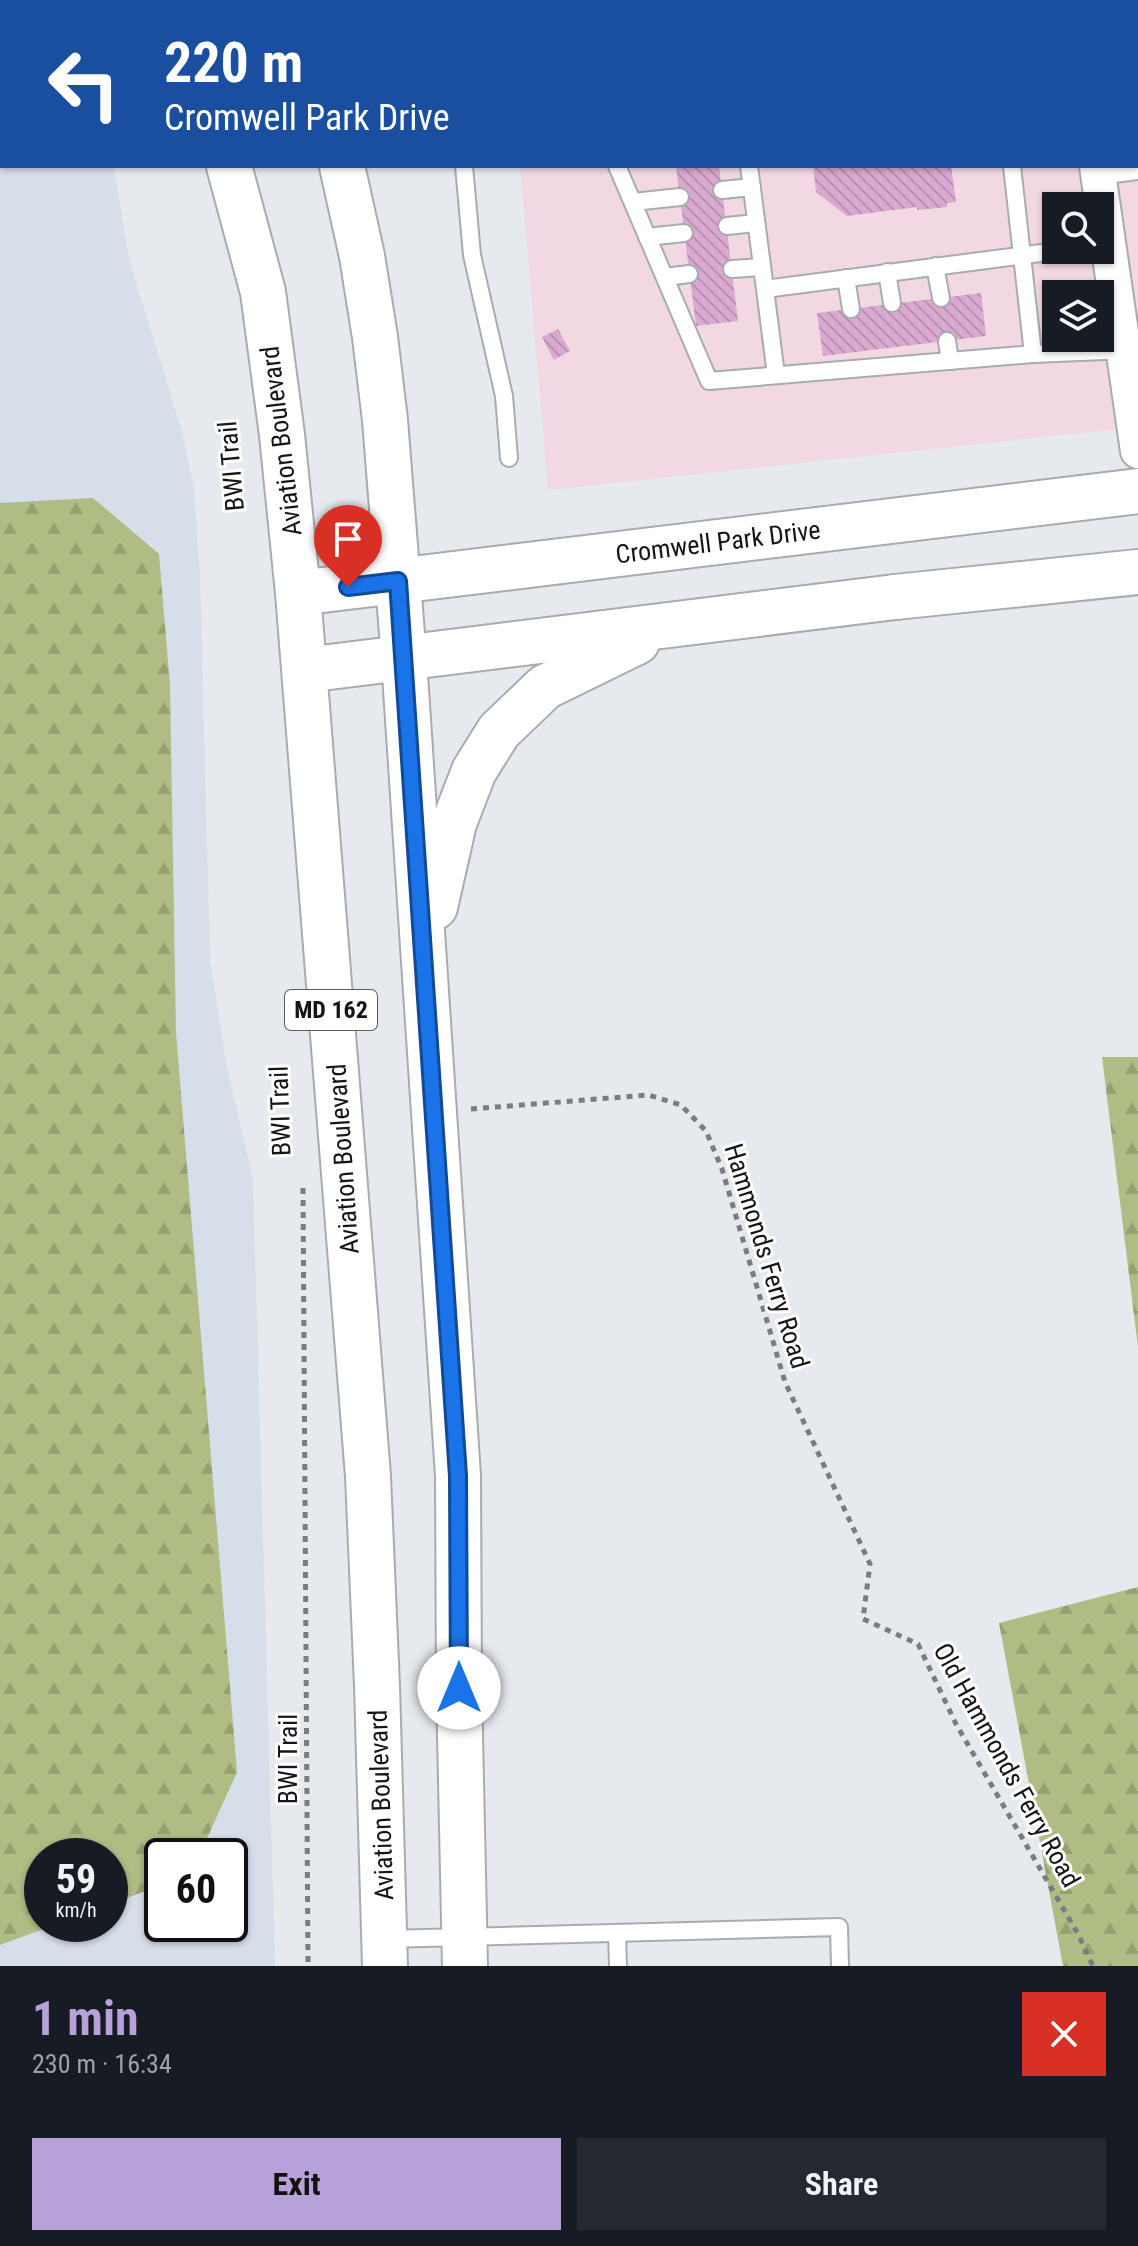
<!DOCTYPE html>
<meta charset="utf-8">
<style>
body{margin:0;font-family:"Roboto Condensed",sans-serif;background:#242831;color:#f1f3f6;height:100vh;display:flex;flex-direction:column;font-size:30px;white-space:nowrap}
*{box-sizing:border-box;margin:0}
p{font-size:26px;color:#9ea1a6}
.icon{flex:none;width:44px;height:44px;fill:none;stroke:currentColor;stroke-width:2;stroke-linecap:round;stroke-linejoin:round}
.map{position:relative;height:1966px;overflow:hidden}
.side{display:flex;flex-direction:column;background:#171b24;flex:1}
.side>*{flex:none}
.hud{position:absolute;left:0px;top:0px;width:1138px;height:168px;box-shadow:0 2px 6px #0004;background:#1a4fa0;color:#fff;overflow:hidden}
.fabs{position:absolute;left:1042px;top:192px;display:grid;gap:16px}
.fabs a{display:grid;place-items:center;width:72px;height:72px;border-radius:0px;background:#171b24;box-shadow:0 2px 6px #0004;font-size:40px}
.speed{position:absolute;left:24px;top:1838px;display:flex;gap:16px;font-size:40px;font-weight:700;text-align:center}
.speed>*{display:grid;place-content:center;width:104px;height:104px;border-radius:50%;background:#171b24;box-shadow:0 2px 6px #0004;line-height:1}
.speed small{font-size:20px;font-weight:400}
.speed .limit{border:4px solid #111;border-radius:12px;background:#fff;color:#111}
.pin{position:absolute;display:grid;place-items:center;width:68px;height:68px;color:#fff;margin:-82px -34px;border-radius:50% 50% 50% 0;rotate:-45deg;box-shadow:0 0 8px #0007}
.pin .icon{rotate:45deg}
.me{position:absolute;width:88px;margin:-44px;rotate:0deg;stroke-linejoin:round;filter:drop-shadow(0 0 6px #0008)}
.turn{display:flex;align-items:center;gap:28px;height:168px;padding:0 32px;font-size:36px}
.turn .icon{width:104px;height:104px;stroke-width:2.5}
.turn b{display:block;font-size:56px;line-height:68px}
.round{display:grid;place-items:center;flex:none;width:84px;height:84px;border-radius:0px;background:#242831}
.overview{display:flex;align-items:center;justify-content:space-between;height:136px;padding:0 32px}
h1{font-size:48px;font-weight:700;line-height:60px;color:#b6a2d9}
.cta{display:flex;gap:16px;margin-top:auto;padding:16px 32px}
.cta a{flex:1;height:92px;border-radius:0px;background:#b6a2d9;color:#111;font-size:32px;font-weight:700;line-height:92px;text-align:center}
.cta a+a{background:#242831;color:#f1f3f6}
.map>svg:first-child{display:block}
.commercial{fill:#f1d8e3;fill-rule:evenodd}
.built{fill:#d5dee9;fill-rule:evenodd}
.forest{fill:url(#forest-firs)}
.building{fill:url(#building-back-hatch)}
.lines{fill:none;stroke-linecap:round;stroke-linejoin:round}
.service-casing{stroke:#a8acb0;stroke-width:20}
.minor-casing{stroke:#a8acb0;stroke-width:38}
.primary-casing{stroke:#a8acb0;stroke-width:48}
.motorway-casing{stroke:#a8acb0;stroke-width:48}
.path{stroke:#7a7c80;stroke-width:5;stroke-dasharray:6 6;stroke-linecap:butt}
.service{stroke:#fff;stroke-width:16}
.minor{stroke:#fff;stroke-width:34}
.primary{stroke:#fff;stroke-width:44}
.motorway{stroke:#fff;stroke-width:44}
.route-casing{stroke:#114b97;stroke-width:20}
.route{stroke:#1a73e8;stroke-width:14}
.labels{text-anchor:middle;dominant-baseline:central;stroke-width:6;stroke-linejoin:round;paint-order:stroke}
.shield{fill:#fff;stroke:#5a5b5d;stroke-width:2}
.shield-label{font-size:24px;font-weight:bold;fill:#141517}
.street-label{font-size:26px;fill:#141517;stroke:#fff}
</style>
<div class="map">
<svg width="1138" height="1966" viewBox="0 0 1138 1966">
<defs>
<pattern id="forest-firs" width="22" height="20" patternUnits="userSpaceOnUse" patternTransform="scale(2)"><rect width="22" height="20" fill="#afbc83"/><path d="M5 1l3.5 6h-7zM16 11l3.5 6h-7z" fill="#96a170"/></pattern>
<pattern id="building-back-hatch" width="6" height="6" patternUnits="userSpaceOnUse" patternTransform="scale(2)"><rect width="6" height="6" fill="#daa9d1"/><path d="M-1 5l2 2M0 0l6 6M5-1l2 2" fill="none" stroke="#ba91b3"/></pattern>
</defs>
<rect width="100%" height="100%" fill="#e6eaef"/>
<path class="commercial" d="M505,0H1138V427L548,490L520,166H1136V2H505ZM1056,206H1100V250H1056ZM1056,294H1100V338H1056Z"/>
<path class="built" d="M0,0H87L88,2H2V166H114L129,260L182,431L194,489L200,577L210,960L226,1062L253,1180L275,1966H0ZM42,1856H110V1924H42ZM162,1856H230V1924H162Z"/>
<g class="forest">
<path d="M93,498L159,554L170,686L176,1033L237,1772L199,1856H162V1885L110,1904V1856H42V1924H57L0,1945V503Z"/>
<path d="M1102,1057H1138V1347Z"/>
<path d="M1138,1587V1966H1063L999,1623Z"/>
</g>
<g class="building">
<path d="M676,166H719L738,321L696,326Z"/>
<path d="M813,166H951L956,202L947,203V207L917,210V207L847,216L816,192Z"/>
<path d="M981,293L986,336L823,356L817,313Z"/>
<path d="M558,329L570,351L554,360L542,337Z"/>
</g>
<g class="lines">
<g class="service-casing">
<g id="service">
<path d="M448,0L449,2"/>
<path d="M587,0V2"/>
<path d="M1136,88L1138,87"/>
<path d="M464,166L472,255L504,396L509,458"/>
<path d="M617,166L709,381L1033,354L1128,350"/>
<path d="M749,166L765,289L1064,250"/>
<path d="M1012,166L1033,354"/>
<path d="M1099,176L1138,171"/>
<path d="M722,190L752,187"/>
<path d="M633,202L680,197"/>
<path d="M727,226L756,223"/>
<path d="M647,237L684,233"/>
<path d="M935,266L941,298"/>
<path d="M732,269L762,267"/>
<path d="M887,272L892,303"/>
<path d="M665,277L689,274"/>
<path d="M846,278L851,309"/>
<path d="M765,289L776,375"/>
<path d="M947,341L950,361"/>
<path d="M617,1933L618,1966"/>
<path d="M387,1939L839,1927L840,1966"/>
</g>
</g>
<g class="minor-casing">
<g id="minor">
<path d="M1072,0V2"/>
<path d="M1097,166L1138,451"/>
</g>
</g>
<g class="primary-casing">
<g id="primary">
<path d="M180,0V2"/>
<path d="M291,0L292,2"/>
<path d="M229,166L263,292L282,435L298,593L368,1476L377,1686L385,1966"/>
<path d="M342,166L362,256L375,337L385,420L404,659L458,1476L459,1688L465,1966"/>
<path d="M298,593L1138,491"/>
<path d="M305,670L895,597"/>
<path d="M435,907L454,823L474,771L499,731L545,687L637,642"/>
</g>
</g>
<g class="motorway-casing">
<path id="motorway" d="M895,597L1138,572"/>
</g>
<g class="path">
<path d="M471,1109L648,1095L681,1105L706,1131L722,1169L785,1382L870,1564L863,1619L918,1644L956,1724L1078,1934L1093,1966"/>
<path d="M303,1188L308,1966"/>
</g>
<use href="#service" class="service"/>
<use href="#minor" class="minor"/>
<use href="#primary" class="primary"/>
<use href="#motorway" class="motorway"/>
</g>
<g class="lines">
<g class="route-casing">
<path id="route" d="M348,587L398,581L458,1476L459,1688"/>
</g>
<use href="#route" class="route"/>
</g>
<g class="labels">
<rect class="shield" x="285" y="990" width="92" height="40" rx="6"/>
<g class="shield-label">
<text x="331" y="1010">MD 162</text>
</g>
<g class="street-label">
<text transform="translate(281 441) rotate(-97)">Aviation Boulevard</text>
<text transform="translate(231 466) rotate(-95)">BWI Trail</text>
<text transform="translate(718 542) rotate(-7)">Cromwell Park Drive</text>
<text transform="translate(280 1111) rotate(-92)">BWI Trail</text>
<text transform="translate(343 1159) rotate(-94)">Aviation Boulevard</text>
<text transform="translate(767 1256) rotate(73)">Hammonds Ferry Road</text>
<text transform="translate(288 1759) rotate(-90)">BWI Trail</text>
<text transform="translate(1007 1765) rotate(61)">Old Hammonds Ferry Road</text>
<text transform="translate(381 1805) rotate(-92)">Aviation Boulevard</text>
</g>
</g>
</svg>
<div class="fabs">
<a><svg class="icon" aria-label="search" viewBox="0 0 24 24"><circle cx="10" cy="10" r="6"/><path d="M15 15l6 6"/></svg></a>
<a><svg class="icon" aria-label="layers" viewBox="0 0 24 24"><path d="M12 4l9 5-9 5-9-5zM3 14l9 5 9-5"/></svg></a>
</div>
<div class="speed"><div>59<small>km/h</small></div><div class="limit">60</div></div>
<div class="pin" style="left:348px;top:587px;background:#d93025"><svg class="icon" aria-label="arrive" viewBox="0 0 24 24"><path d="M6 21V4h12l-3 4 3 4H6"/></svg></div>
<svg class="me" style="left:459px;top:1688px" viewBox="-20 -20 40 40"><circle r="19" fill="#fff"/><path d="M0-13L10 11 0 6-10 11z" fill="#1a73e8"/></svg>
<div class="hud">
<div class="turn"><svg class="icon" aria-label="left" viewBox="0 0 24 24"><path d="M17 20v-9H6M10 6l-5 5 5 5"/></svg><div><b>220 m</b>Cromwell Park Drive</div></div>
</div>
</div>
<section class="side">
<div class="overview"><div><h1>1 min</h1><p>230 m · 16:34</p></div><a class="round" style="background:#d93025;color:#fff"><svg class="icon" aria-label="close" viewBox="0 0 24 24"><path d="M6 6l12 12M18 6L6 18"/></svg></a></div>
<div class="cta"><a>Exit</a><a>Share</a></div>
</section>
